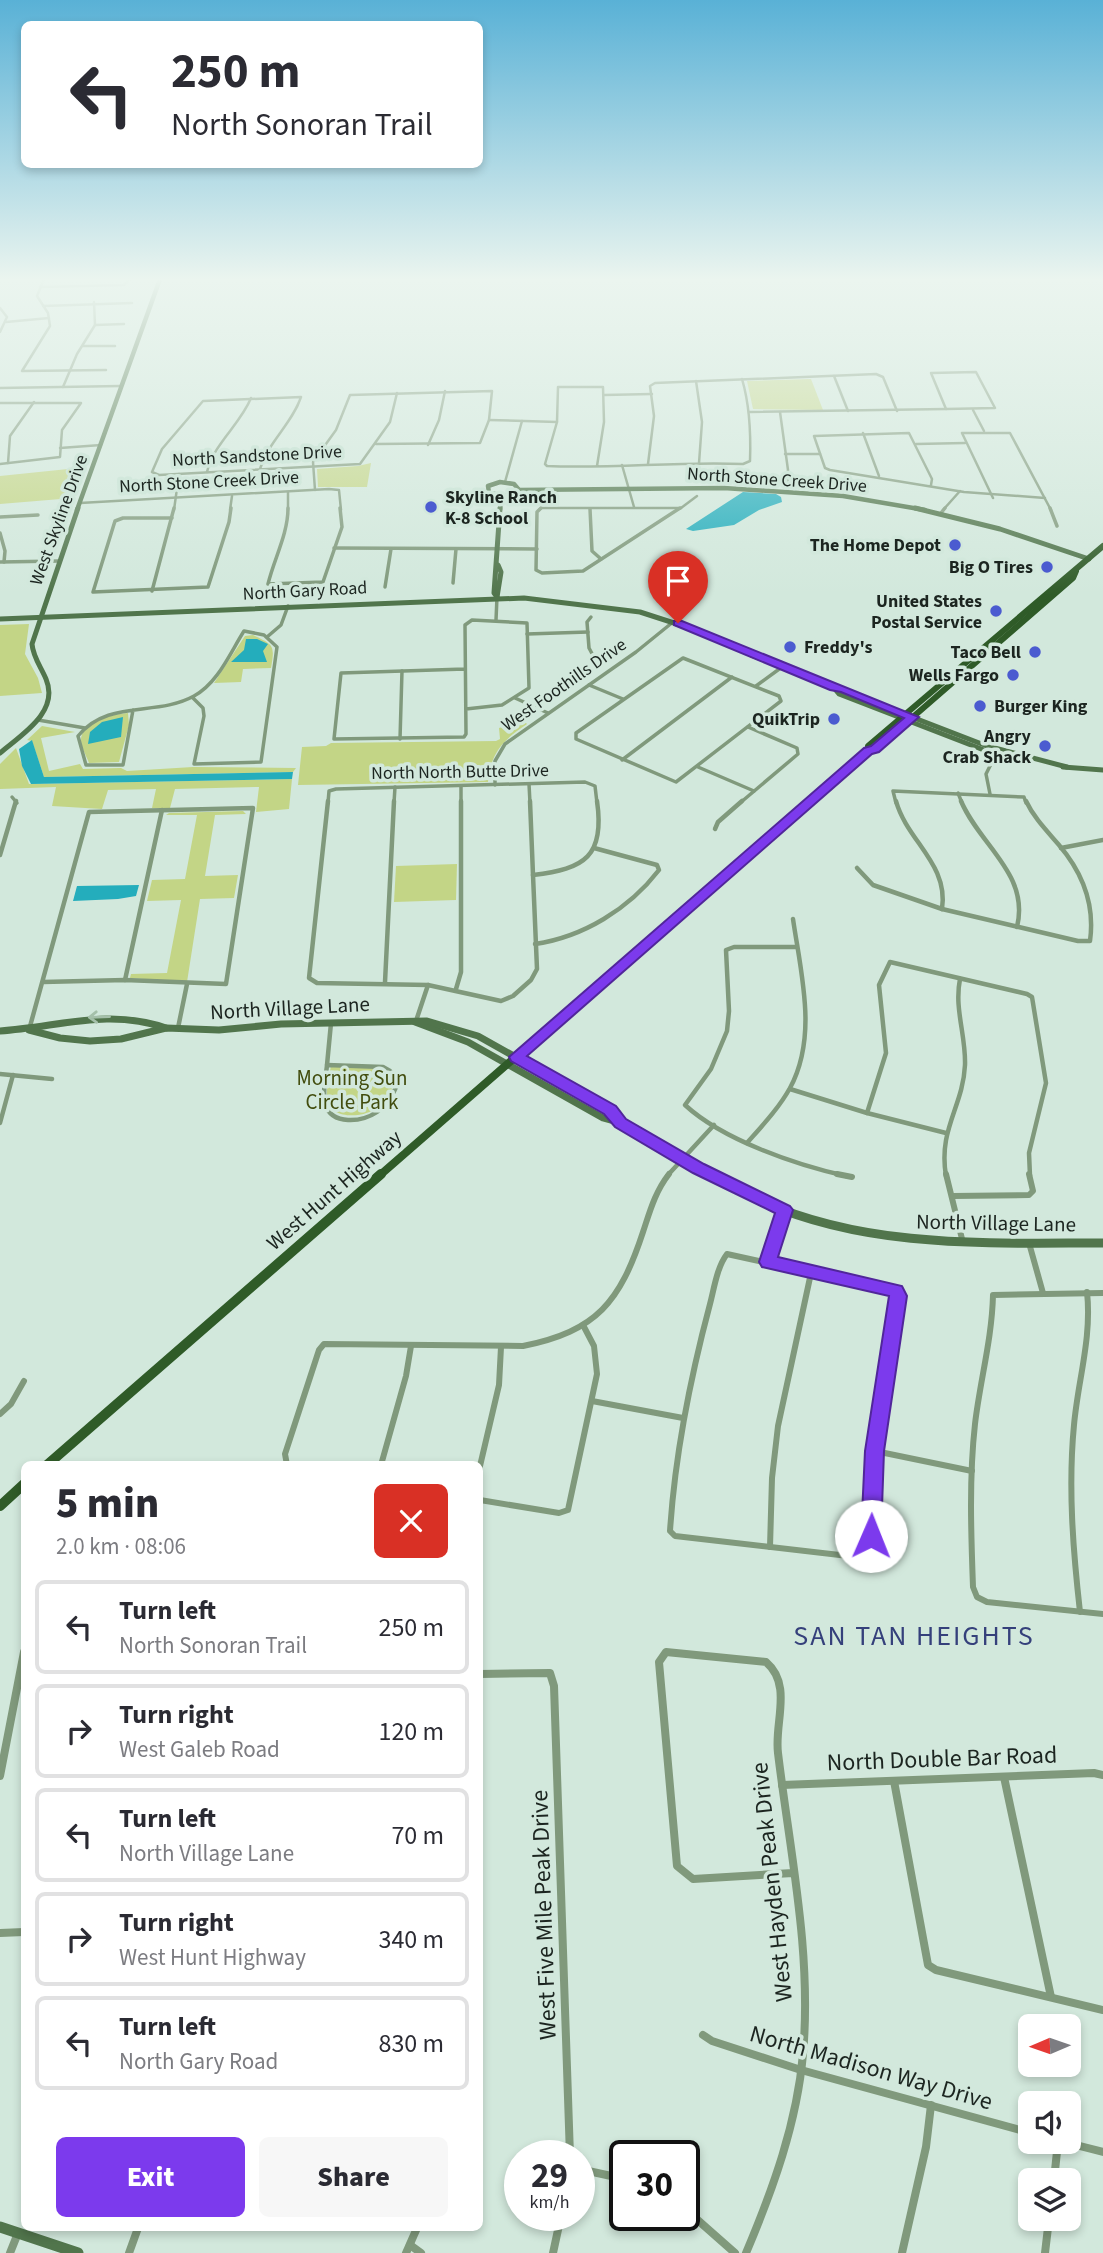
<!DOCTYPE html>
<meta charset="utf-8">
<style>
body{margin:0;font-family:"Source Sans 3",sans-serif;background:#f7f7f7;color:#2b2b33;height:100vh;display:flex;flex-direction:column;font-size:26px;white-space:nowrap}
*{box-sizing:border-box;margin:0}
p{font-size:23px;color:#7c7c81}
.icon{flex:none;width:38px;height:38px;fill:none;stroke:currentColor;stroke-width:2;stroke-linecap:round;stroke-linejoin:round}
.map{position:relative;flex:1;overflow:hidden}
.drawer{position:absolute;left:21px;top:1461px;width:462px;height:770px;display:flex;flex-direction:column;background:#fff;border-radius:10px;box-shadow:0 4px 10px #0003}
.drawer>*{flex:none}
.top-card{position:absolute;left:21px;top:21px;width:462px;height:147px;border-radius:10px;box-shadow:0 4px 10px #0003;background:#fff;color:#2b2b33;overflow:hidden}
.needle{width:46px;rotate:268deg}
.fabs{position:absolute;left:1018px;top:2014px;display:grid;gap:14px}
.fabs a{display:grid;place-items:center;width:63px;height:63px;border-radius:10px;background:#fff;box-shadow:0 4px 10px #0003;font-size:35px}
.speed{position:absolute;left:504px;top:2140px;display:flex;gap:14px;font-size:35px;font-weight:700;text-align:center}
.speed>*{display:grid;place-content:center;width:91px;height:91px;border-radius:50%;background:#fff;box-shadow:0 4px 10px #0003;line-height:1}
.speed small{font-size:18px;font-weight:400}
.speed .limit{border:4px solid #111;border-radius:10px;background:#fff;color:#111}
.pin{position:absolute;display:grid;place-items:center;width:60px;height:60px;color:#fff;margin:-72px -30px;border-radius:50% 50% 50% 0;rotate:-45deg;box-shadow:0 0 7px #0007}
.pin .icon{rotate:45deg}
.me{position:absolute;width:77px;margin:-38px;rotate:1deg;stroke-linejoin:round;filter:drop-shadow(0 0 5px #0008)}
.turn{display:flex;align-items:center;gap:24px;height:147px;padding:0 35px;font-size:32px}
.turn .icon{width:91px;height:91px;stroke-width:2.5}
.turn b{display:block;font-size:49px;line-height:60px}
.round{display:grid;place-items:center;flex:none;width:74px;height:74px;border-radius:10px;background:#f7f7f7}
.head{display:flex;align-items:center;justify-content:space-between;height:119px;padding:0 35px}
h1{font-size:42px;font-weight:800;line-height:52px}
.primary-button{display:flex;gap:14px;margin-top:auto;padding:14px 35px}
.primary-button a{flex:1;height:80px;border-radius:10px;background:#7c3aed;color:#fff;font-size:28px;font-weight:800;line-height:80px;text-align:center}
.primary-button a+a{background:#f7f7f7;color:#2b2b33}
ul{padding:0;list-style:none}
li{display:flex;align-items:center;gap:21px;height:94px;margin:0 14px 10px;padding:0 21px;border:4px solid #e1e1e2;border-radius:10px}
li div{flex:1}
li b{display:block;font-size:26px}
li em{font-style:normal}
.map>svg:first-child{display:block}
.green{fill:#c3d586}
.water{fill:#24adbc}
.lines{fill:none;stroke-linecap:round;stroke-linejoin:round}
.street-far4{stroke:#80997c;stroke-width:2.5}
.street-far3{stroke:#80997c;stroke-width:3.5}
.street-far2{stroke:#80997c;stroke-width:4.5}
.street-far1{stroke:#80997c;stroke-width:6}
.street{stroke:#80997c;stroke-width:8}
.secondary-far4{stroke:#51754c;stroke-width:4.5}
.secondary-far3{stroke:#51754c;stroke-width:5}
.secondary-far2{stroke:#51754c;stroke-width:7}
.secondary-far1{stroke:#51754c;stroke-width:9}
.secondary{stroke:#51754c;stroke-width:11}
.primary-far2{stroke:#2f5b28;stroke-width:6}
.primary-far1{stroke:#2f5b28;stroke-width:8}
.primary{stroke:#2f5b28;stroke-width:10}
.oneway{stroke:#a5c0aa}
.route{fill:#7c3aed;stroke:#51269a;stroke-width:2}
.poi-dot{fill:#4b5bd0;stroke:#d2e8dc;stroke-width:2.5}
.labels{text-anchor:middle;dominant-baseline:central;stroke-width:7;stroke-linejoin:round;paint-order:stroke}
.far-street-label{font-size:18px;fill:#1c2520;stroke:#d2e8dc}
.far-poi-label{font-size:18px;font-weight:bold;fill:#1c2520;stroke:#d2e8dc;text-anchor:end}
.street-label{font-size:21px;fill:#1c2520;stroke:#d2e8dc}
.park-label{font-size:21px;fill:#424d0e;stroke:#d2e8dc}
.near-street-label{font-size:24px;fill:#1c2520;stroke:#d2e8dc}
.near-neighbourhood-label{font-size:28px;letter-spacing:2px;fill:#35407b;stroke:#d2e8dc}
</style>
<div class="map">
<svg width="1103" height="2253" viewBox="0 0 1103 2253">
<rect width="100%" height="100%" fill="#d2e8dc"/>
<g class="green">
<path d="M811,379L823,410L753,409L747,381Z"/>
<path d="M86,463L73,498L0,504V476L68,469Z"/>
<path d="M371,463L367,487H318L317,469L358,466Z"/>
<path d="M29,624L25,654L38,678L42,693L0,696V625Z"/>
<path d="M253,635C274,645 275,645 271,668L243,669L241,682L214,683L245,636Z"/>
<path d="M128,713L129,725L119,762L89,763C87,757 81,747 81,741C80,721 114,714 128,713Z"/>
<path d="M523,720L527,724C503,740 491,752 488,782L298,785L302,747L326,746L331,743L496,741L500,739L499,728Z"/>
<path d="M42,726L75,732L41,738L49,771L80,764L83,769L121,768L127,771L193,767L296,768L293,772L44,777L32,741L27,740Z"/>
<path d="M16,748L29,784L292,779L289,809L256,812L259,787L175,789L170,808H152L156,789L108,790L102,809L52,806L56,787L0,789V764Z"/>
<path d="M243,811L246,814L215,815L205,876L238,875L234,898L200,899L187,982L130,978L131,974L167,973L181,900L147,901L152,880L185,879L197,815H166L169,813Z"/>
<path d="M457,864L456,900L394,902L396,866Z"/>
<path d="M331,1066L375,1067L391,1078L392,1090C387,1097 380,1105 373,1110C361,1118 329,1119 327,1099C326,1089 329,1076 331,1066Z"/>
</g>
<g class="water">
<path d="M743,492L776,494L781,497L782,502L759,510L734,525L693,531L686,529Z"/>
<path d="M246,639H257L268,644L263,651L267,662H231L244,650Z"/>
<path d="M123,717L121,737L88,744L90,732L102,722Z"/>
<path d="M32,740L44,777L293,772L292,779L31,784L22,766L19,749Z"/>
<path d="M139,885L136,896L118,899L73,901L77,886Z"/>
</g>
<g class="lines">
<g class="street-far4">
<path d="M44,279L37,296L48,313L50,326L22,371L106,370"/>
<path d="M40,287L124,285L130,279"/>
<path d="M43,306L132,303"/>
<path d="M0,308L7,317L0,332"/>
<path d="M6,322L49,318"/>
<path d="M95,325L124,324"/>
<path d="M83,346H115"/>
<path d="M976,372L995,408L946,409L931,373Z"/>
<path d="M834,376L848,411"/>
<path d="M696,381L702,422L699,463"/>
<path d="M63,387L77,354L95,325L94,302"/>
<path d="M0,388L120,386"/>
<path d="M604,395L652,394"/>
<path d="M0,403H81L62,430L60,457L0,464"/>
<path d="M973,410L984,431"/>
<path d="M749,412L946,409"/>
<path d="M780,412L788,470L787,491"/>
<path d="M489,420L557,422"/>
<path d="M863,433L879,476"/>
<path d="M916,444L965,443"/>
<path d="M428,445L439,420L445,391"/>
<path d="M60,448L101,445"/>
<path d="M785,454H820"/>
<path d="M8,463L10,436L34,402"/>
<path d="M648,464L654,416L650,386L655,383L876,374L883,377L897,411"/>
<path d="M622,465L634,507"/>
<path d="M597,466L604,422L603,387H558L557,422L545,464L547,466C612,469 678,461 743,464L750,461C751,433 750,406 742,379"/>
<path d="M260,469C268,442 292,424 301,397L203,401L162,449L152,472L159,475L360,464L390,422L397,393"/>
<path d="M207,472C214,443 240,425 251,398"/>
<path d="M505,482L522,421"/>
<path d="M931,485L932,479L909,433L814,436L825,468L830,470L964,492L1045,498"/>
<path d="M315,490L313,462L336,430L350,395L492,391L489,420L480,443L376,444"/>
<path d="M288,492V510"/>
<path d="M993,498L962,433H1010L1051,510"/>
<path d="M80,503L329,489L339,490L341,510"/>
<path d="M681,508L697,496"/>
<path d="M174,510L179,474"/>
<path d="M230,510L232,496"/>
<path d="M539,510L541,508H681"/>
<path d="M677,510L681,508"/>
<path d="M943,510L960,491"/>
</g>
<g class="street-far3">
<path d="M288,508C288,534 274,559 268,584L323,582L342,527L340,508"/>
<path d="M541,508L537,512L536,570L542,573L583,571L680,508"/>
<path d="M1050,508L1057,526"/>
<path d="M590,509L592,551L601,559"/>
<path d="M941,513L945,508"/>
<path d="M0,517L38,515"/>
<path d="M172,518H123L115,521L93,592L208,587L229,522L231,508"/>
<path d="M0,533L5,551L4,562"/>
<path d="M334,548L537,549"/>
<path d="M0,562L59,561"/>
<path d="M453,583L456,549"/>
<path d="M385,587L391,549"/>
<path d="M152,591L174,508"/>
<path d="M591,617L587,622L589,648L596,661"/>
<path d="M496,620L497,597"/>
<path d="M527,634L588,632"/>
<path d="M267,637L281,625L288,606"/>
<path d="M683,658L779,696L781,701L676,782L576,739V733Z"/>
<path d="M465,669L341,673L334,739L464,737L466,734L465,625L472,620L527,623L529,688L502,705L466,709"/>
<path d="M589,685L623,699"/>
<path d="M756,686L782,667"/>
<path d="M515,698L548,713"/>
<path d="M133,710L123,765H86L78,736C108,699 156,717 194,696C218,683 230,653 244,631L264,635L277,647L261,762L194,764L204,716L203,708L192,697"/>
<path d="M38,720L85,728"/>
<path d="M400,739L402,671"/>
<path d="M622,760L732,677"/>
<path d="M698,767L754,791"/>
<path d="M529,784L530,803"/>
<path d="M495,785V761L505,744L636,652L673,622"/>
<path d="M461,786V803"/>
<path d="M958,793L962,803"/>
<path d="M990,794L986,774L996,754"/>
<path d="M12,797L17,803"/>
<path d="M328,803L329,791L336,789L585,782L595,786L597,803"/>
<path d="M394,803L395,787"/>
<path d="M740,803L798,754L797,748L748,727"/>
<path d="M896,803L893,791L1024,797L1026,803"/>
</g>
<g class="street-far2">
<path d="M328,801L309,978L317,983L428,985L501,1001L513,996L531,980L537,969L533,875"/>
<path d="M530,801L533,875"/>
<path d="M896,801C907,841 949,864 942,909"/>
<path d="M961,801C980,846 1030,874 1017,927"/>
<path d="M715,829L718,822L742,801"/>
<path d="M1061,848L1103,840"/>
<path d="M0,855L16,801"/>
<path d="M857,868L873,885L942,909"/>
<path d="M533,875C585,869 605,856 597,801"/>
<path d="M942,909L1078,941H1090C1095,905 1082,872 1059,845C1047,831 1034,818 1026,801"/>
<path d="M535,944C583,937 629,909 659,870L657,865L594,848"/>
<path d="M796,947H734L726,950L729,1011L727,1031L711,1069L685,1105C723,1140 796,1165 846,1176"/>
<path d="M125,980L162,810"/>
<path d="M385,982L394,801"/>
<path d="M456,989L461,972V801"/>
<path d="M416,1021L428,985"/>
<path d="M178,1028L187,984"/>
<path d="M29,1030L89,812L253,808L226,984L125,980L43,982"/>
<path d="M327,1065L383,1067L390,1071L397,1085C392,1096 387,1105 377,1112C362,1122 332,1126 325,1104C322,1093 326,1076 327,1065Z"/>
<path d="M327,1065L331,1023"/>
<path d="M0,1074L52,1079"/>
<path d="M790,1089L867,1113L946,1133"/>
<path d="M867,1113L886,1053L879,985L890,962L1027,994L1032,997L1046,1083L1029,1153L1030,1176"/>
<path d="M0,1123L13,1075"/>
<path d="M747,1143C762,1126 779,1108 790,1088C818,1036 801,974 793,919"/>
<path d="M667,1176L714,1125"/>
<path d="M946,1176C938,1129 963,1107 965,1065C966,1035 954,1009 960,979"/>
</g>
<g class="street-far1">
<path d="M837,1174L852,1177"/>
<path d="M946,1174L963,1243"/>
<path d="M953,1196L1029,1195L1033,1191L1029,1174"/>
<path d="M1029,1243L1043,1293"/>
<path d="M727,1254L896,1291L898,1296L875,1451L870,1549L867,1555L857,1557L675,1536L670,1531C675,1454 690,1379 710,1304C714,1289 717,1267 727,1254Z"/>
<path d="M768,1262L784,1211"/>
<path d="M1103,1293L993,1295C992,1339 980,1381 975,1424C969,1478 971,1533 973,1587L977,1597L987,1602L1103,1614"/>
<path d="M592,1401L683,1418"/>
<path d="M0,1414L11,1404L24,1381"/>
<path d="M875,1451L972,1471"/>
<path d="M287,1465L285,1454L319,1350L324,1344L523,1346C597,1331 620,1302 643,1232C650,1211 655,1192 669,1174"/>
<path d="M381,1465L406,1376L411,1346"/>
<path d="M480,1466L499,1385L501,1347"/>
<path d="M480,1500L559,1513L568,1510L597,1374L594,1346L583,1325"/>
<path d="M770,1547L772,1478L778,1426L811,1273"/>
<path d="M1080,1612C1073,1550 1068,1487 1074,1425C1078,1380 1092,1338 1087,1292"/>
</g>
<g class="street">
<path d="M480,1674L550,1673L554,1686L570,2156"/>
<path d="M0,1776L24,1652"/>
<path d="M1004,1777L1051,1997"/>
<path d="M894,1781L928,1965L936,1970L1103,2010"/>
<path d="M782,1785L1094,1773L1103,1775"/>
<path d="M0,1933L24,1932"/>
<path d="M703,2035L712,2041L801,2070L1031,2133"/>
<path d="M1064,2142L1103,2152"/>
<path d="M579,2169L625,2179"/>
<path d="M1054,2180L1058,2142"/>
<path d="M684,2208L735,2253"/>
<path d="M410,2245L421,2253"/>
<path d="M10,2253L18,2233"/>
<path d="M129,2253L138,2228"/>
<path d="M406,2253L417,2228"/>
<path d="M553,2253L561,2216"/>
<path d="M746,2253C773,2189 797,2123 803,2054C812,1953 790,1853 778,1753C774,1723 793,1685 766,1662L666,1652L659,1662L677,1866L693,1879L793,1873"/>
<path d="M902,2253L926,2147L931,2105"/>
<path d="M1045,2253L1049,2219"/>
</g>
<g class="secondary-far4">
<path d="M500,482L514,484L519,490L506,496L489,493L488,486Z"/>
<path d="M519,490L724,488L843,496L925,510"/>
<path d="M77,510L160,279"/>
<path d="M500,510L501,497"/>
</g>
<g class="secondary-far3">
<path d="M915,508L1000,529L1089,559"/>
<path d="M497,597L494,593L500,508"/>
<path d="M497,597L501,572L498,565"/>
<path d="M0,619L524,598L640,612L708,634L753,655"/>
<path d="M751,655L987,746L1067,767"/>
<path d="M834,688L839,694L989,752"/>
<path d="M0,753C21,735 60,712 46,679C41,667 33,657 32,644L78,508"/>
<path d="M1063,767L1103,770"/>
</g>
<g class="secondary-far2">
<path d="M415,1022L468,1042L603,1118L621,1123L715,1176"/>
<path d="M29,1030L60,1038L90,1041L121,1039L166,1028L219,1030L281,1024L427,1021L478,1036L610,1110L619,1122"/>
<path d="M0,1031C59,1027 108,1008 166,1028"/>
</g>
<path class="secondary-far1" d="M712,1174C728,1183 743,1193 759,1200C867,1249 987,1243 1103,1243"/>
<path class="secondary" d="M0,2227L78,2253"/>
<g class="primary-far2">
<path d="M868,750L883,743L1073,578L1076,571"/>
<path d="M807,803L868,750V746L1103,546"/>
</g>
<path class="primary-far1" d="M379,1176L809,801"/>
<g class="primary">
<path d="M47,1465L381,1174"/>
<path d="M0,1506L24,1484"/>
</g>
</g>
<defs><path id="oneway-shaft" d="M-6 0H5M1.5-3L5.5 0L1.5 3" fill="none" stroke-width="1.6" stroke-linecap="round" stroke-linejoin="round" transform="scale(1.75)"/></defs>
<use class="oneway" href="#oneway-shaft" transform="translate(99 1017) rotate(178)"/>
<linearGradient id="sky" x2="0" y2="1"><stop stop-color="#59b1d6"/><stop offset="0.47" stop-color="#ebf5ef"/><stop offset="1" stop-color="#ebf5ef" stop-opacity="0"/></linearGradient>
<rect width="1103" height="595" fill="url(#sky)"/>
<path class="route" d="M674,621H682L919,717L879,752L872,754L527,1056L616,1106L626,1119L704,1164L790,1206L793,1210L778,1257L902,1286L907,1296L884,1451L881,1536L878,1542L871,1545L864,1542L861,1536L865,1451L889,1296L762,1267L759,1262L775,1213L693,1173L615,1127L604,1114L511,1061L509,1057L864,748L871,746L904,718L841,692L830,690L674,625Z"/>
<g class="poi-dot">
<circle cx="431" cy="507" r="7"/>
<circle cx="955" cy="545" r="7"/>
<circle cx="1047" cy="567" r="7"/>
<circle cx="996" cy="611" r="7"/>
<circle cx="790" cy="647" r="7"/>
<circle cx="1035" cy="652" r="7"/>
<circle cx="1013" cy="675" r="7"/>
<circle cx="980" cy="706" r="7"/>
<circle cx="834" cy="719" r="7"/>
<circle cx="1045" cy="746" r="7"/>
</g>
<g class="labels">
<g class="far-street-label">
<text transform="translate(257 456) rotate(-3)">North Sandstone Drive</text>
<text transform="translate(777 480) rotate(4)">North Stone Creek Drive</text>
<text transform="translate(209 482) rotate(-3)">North Stone Creek Drive</text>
<text transform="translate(59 520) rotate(-70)">West Skyline Drive</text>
<text transform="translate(305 591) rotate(-3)">North Gary Road</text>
<text transform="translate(564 685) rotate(-35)">West Foothills Drive</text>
<text transform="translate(460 772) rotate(-1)">North North Butte Drive</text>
</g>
<g class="far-poi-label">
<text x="445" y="497" text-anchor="start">Skyline Ranch<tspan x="445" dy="21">K-8 School</tspan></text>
<text x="941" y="545">The Home Depot</text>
<text x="1033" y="567">Big O Tires</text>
<text x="982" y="601">United States<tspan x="982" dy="21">Postal Service</tspan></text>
<text x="804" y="647" text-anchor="start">Freddy's</text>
<text x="1021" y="652">Taco Bell</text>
<text x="999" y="675">Wells Fargo</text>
<text x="994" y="706" text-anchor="start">Burger King</text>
<text x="820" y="719">QuikTrip</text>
<text x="1031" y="736">Angry<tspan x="1031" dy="21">Crab Shack</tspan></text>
</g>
<g class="street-label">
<text transform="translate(290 1008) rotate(-3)">North Village Lane</text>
<text transform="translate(334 1190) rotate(-41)">West Hunt Highway</text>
<text transform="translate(996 1223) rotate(1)">North Village Lane</text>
</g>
<g class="park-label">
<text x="352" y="1078">Morning Sun<tspan x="352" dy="24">Circle Park</tspan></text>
</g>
<g class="near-street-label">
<text transform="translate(942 1759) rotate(-2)">North Double Bar Road</text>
<text transform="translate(772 1882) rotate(-96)">West Hayden Peak Drive</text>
<text transform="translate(544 1915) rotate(-92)">West Five Mile Peak Drive</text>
<text transform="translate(871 2068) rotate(16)">North Madison Way Drive</text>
</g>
<g class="near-neighbourhood-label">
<text x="914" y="1636">SAN TAN HEIGHTS</text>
</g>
</g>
</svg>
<div class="fabs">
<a><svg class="needle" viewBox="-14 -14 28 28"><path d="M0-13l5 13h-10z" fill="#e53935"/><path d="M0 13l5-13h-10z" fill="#7c7c81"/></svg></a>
<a><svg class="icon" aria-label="sound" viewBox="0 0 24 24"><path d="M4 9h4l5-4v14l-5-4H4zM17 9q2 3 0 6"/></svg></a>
<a><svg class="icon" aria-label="layers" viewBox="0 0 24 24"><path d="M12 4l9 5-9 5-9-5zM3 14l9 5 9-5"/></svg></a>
</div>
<div class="speed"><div>29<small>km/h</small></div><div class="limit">30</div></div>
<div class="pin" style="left:678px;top:623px;background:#d93025"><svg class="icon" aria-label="arrive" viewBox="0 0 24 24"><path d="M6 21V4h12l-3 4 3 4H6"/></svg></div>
<svg class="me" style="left:871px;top:1536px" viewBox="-20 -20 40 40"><circle r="19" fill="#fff"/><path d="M0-13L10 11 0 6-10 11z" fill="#7c3aed"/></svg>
<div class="top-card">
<div class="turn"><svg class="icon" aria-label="left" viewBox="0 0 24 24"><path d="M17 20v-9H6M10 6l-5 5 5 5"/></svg><div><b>250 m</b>North Sonoran Trail</div></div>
</div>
<section class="drawer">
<div class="head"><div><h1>5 min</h1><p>2.0 km · 08:06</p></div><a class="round" style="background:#d93025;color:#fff"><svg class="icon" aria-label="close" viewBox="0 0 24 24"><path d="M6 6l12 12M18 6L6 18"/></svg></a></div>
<ul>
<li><svg class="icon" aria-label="left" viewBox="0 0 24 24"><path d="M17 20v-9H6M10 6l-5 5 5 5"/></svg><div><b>Turn left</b><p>North Sonoran Trail</p></div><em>250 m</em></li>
<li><svg class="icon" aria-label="right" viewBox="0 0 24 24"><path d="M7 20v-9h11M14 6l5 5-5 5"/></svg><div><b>Turn right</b><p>West Galeb Road</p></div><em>120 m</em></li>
<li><svg class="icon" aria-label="left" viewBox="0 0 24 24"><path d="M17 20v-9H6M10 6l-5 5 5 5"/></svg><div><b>Turn left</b><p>North Village Lane</p></div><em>70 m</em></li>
<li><svg class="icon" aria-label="right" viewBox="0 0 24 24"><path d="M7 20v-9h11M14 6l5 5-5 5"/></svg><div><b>Turn right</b><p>West Hunt Highway</p></div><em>340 m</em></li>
<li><svg class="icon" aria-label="left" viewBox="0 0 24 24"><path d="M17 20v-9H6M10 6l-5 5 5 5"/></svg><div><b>Turn left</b><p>North Gary Road</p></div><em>830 m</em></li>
</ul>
<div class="primary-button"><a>Exit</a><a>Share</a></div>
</section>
</div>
